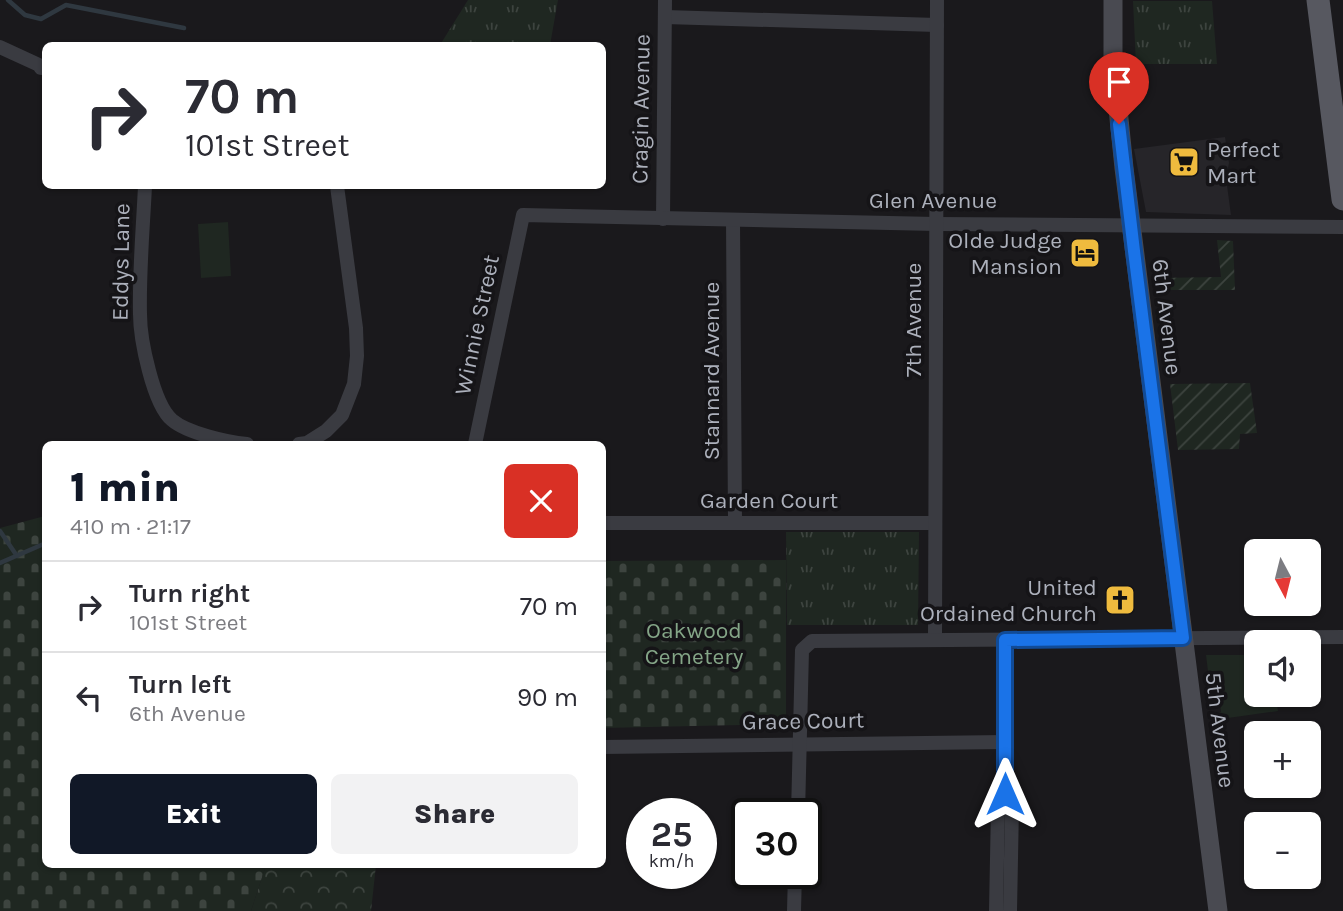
<!DOCTYPE html>
<meta charset="utf-8">
<style>
body{margin:0;font-family:Karla,sans-serif;background:#f2f2f3;color:#2b2b33;height:100vh;display:flex;flex-direction:column;font-size:26px;white-space:nowrap}
*{box-sizing:border-box;margin:0}
p{font-size:23px;color:#7c7c81}
.icon{flex:none;width:38px;height:38px;fill:none;stroke:currentColor;stroke-width:2;stroke-linecap:round;stroke-linejoin:round}
.map{position:relative;flex:1;overflow:hidden}
.panel{position:absolute;left:42px;top:441px;width:564px;height:427px;display:flex;flex-direction:column;background:#fff;border-radius:10px;box-shadow:0 2px 5px #0004}
.panel>*{flex:none}
.guide{position:absolute;left:42px;top:42px;width:564px;height:147px;border-radius:10px;box-shadow:0 2px 5px #0004;background:#fff;color:#2b2b33;overflow:hidden}
.needle{width:46px;rotate:173deg}
.tools{position:absolute;left:1244px;top:539px;display:grid;gap:14px}
.tools a{display:grid;place-items:center;width:77px;height:77px;border-radius:10px;background:#fff;box-shadow:0 2px 5px #0004;font-size:35px}
.speed{position:absolute;left:626px;top:798px;display:flex;gap:14px;font-size:35px;font-weight:700;text-align:center}
.speed>*{display:grid;place-content:center;width:91px;height:91px;border-radius:50%;background:#fff;box-shadow:0 2px 5px #0004;line-height:1}
.speed small{font-size:18px;font-weight:400}
.speed .limit{border:4px solid #111;border-radius:10px;background:#fff;color:#111}
.pin{position:absolute;display:grid;place-items:center;width:60px;height:60px;color:#fff;margin:-72px -30px;border-radius:50% 50% 50% 0;rotate:-45deg;box-shadow:0 0 7px #0007}
.pin .icon{rotate:45deg}
.me{position:absolute;width:77px;margin:-38px;rotate:0deg;stroke-linejoin:round;filter:drop-shadow(0 0 5px #0008)}
.turn{display:flex;align-items:center;gap:24px;height:147px;padding:0 28px;font-size:32px}
.turn .icon{width:91px;height:91px;stroke-width:2.5}
.turn b{display:block;font-size:49px;line-height:60px}
.round{display:grid;place-items:center;flex:none;width:74px;height:74px;border-radius:10px;background:#f2f2f3}
.summary{display:flex;align-items:center;justify-content:space-between;height:119px;padding:0 28px}
h1{font-size:42px;font-weight:800;line-height:52px;color:#111827}
.button{display:flex;gap:14px;margin-top:auto;padding:14px 28px}
.button a{flex:1;height:80px;border-radius:10px;background:#111827;color:#fff;font-size:28px;font-weight:800;line-height:80px;text-align:center}
.button a+a{background:#f2f2f3;color:#2b2b33}
ul{padding:0;list-style:none}
li{display:flex;align-items:center;gap:21px;height:91px;padding:0 28px;border-top:2px solid #e1e1e2}
li div{flex:1}
li b{display:block;font-size:26px}
li em{font-style:normal}
.map>svg:first-child{display:block}
.built{fill:#262529}
.grass{fill:url(#grass-tufts)}
.forest{fill:url(#forest-crowns)}
.cemetery{fill:url(#cemetery-stones)}
.park{fill:#1f2721}
.garden{fill:url(#garden-furrows)}
.lines{fill:none;stroke-linecap:round;stroke-linejoin:round}
.stream{stroke:#2f3840;stroke-width:4.5}
.street{stroke:#3a3b41;stroke-width:14}
.secondary{stroke:#494a51;stroke-width:19}
.primary{stroke:#575860;stroke-width:23}
.route-casing{stroke:#114b97;stroke-width:18}
.route{stroke:#1a73e8;stroke-width:12}
.labels{text-anchor:middle;dominant-baseline:central;stroke-width:7;stroke-linejoin:round;paint-order:stroke}
.street-label{font-size:23px;fill:#acb0bb;stroke:#151417}
.poi-label{font-size:23px;fill:#acb0bb;stroke:#151417;text-anchor:end}
.park-label{font-size:23px;fill:#84a587;stroke:#151417}
</style>
<div class="map">
<svg width="1343" height="911" viewBox="0 0 1343 911">
<defs>
<pattern id="grass-tufts" width="24" height="20" patternUnits="userSpaceOnUse" patternTransform="scale(1.75)"><rect width="24" height="20" fill="#1f2721"/><path d="M3 7l-1-3M5 7V3M7 7l1-3M15 17l-1-3M17 17v-4M19 17l1-3" fill="none" stroke="#3d443f"/></pattern>
<pattern id="forest-crowns" width="20" height="18" patternUnits="userSpaceOnUse" patternTransform="scale(1.75)"><rect width="20" height="18" fill="#1f2721"/><path d="M2 6a3 3 0 1 1 6 0M12 15a3 3 0 1 1 6 0" fill="none" stroke="#3d443f"/></pattern>
<pattern id="cemetery-stones" width="16" height="16" patternUnits="userSpaceOnUse" patternTransform="scale(1.75)"><rect width="16" height="16" fill="#1f2721"/><path d="M2 7V4a2 2 0 0 1 4 0v3zM10 15v-3a2 2 0 0 1 4 0v3z" fill="#3d443f"/></pattern>
<pattern id="garden-furrows" width="10" height="10" patternUnits="userSpaceOnUse" patternTransform="scale(1.75)"><rect width="10" height="10" fill="#1f2721"/><path d="M-1 1l2-2M0 10L10 0M9 11l2-2" fill="none" stroke="#3d443f"/></pattern>
</defs>
<rect width="100%" height="100%" fill="#1a191c"/>
<path class="built" d="M1225,137L1229,163L1226,178L1231,215L1146,212L1134,149Z"/>
<g class="grass">
<path d="M468,0H558L550,45H440Z"/>
<path d="M1133,1H1212L1217,64H1136Z"/>
<path d="M786,532H919L918,625H787Z"/>
</g>
<path class="forest" d="M266,865H376L371,911H251Z"/>
<g class="cemetery">
<path d="M45,516L46,864L266,865L251,911H0V528Z"/>
<path d="M786,560V724L602,728V561Z"/>
</g>
<g class="park">
<path d="M228,222L231,276L201,278L198,224Z"/>
<path d="M1206,655H1256V695H1276L1278,711L1214,720L1213,714L1221,712L1220,704L1212,705Z"/>
</g>
<g class="garden">
<path d="M1217,240L1233,241L1235,290H1157L1156,278L1221,277Z"/>
<path d="M1250,383L1257,433L1240,434L1239,449L1178,450L1170,384Z"/>
</g>
<g class="lines">
<g class="stream">
<path d="M8,0L25,15L41,19L66,5L184,28"/>
<path d="M0,531L17,556"/>
<path d="M0,563L46,543"/>
</g>
<g class="street">
<path d="M665,17L937,25"/>
<path d="M0,47L39,65L41,68"/>
<path d="M145,186C143,228 139,271 140,314C140,339 153,404 172,420C187,433 227,442 247,444"/>
<path d="M663,219L665,0"/>
<path d="M733,220L735,522"/>
<path d="M299,444L307,443L326,431L342,415L354,384L357,356L356,328L337,186"/>
<path d="M475,444L523,215L936,224L1343,227"/>
<path d="M602,523H935"/>
<path d="M935,640L937,0"/>
<path d="M602,747L1005,742"/>
<path d="M1005,795L1012,806L1010,911"/>
<path d="M798,814L802,650L812,641L1343,637"/>
<path d="M794,911L795,873"/>
<path d="M996,911L998,806L1005,795V640"/>
</g>
<path class="secondary" d="M1113,0V59L1124,168L1218,911"/>
<path class="primary" d="M1318,0L1343,199"/>
</g>
<g class="lines">
<g class="route-casing">
<path id="route" d="M1005,794V640L1183,638L1134,251L1119,124"/>
</g>
<use href="#route" class="route"/>
</g>
<defs>
<g id="supermarket-square" transform="scale(1.575)"><rect x="-9" y="-9" width="18" height="18" rx="4" fill="#efbb3e" stroke="#151417"/><path d="M-6-5.5h2.5l.6 2H6L4.5 2H-2.5L-4.4-4H-6ZM-1.5 3.2a1.3 1.3 0 1 0 .1 0ZM3 3.2a1.3 1.3 0 1 0 .1 0Z" fill="#111"/></g>
<g id="hotel-square" transform="scale(1.575)"><rect x="-9" y="-9" width="18" height="18" rx="4" fill="#efbb3e" stroke="#151417"/><path d="M-6-4.5h1.5V1H6V5H4.5V3h-9V5H-6ZM-4 0a1.8 1.8 0 1 1 3.6 0ZM.5 0V-2.5h3Q6-2.5 6 0Z" fill="#111"/></g>
<g id="church-square" transform="scale(1.575)"><rect x="-9" y="-9" width="18" height="18" rx="4" fill="#efbb3e" stroke="#151417"/><path d="M-1.2-6h2.4v3.5h3.3v2.4h-3.3V6h-2.4V-.1h-3.3v-2.4h3.3Z" fill="#111"/></g>
</defs>
<g fill-rule="evenodd">
<use href="#supermarket-square" x="1184" y="162"/>
<use href="#hotel-square" x="1085" y="253"/>
<use href="#church-square" x="1120" y="600"/>
</g>
<g class="labels">
<g class="street-label">
<text transform="translate(641 109) rotate(-89)">Cragin Avenue</text>
<text x="933" y="200">Glen Avenue</text>
<text transform="translate(121 262) rotate(-89)">Eddys Lane</text>
<text transform="translate(1167 317) rotate(83)">6th Avenue</text>
<text transform="translate(913 320) rotate(-90)">7th Avenue</text>
<text transform="translate(477 325) rotate(-78)">Winnie Street</text>
<text transform="translate(711 371) rotate(-90)">Stannard Avenue</text>
<text x="769" y="500">Garden Court</text>
<text transform="translate(803 721) rotate(-1)">Grace Court</text>
<text transform="translate(1220 730) rotate(83)">5th Avenue</text>
</g>
<g class="poi-label">
<text x="1207" y="149" text-anchor="start">Perfect<tspan x="1207" dy="26">Mart</tspan></text>
<text x="1062" y="240">Olde Judge<tspan x="1062" dy="26">Mansion</tspan></text>
<text x="1097" y="587">United<tspan x="1097" dy="26">Ordained Church</tspan></text>
</g>
<g class="park-label">
<text x="694" y="630">Oakwood<tspan x="694" dy="26">Cemetery</tspan></text>
</g>
</g>
</svg>
<div class="tools">
<a><svg class="needle" viewBox="-14 -14 28 28"><path d="M0-13l5 13h-10z" fill="#e53935"/><path d="M0 13l5-13h-10z" fill="#7c7c81"/></svg></a>
<a><svg class="icon" aria-label="sound" viewBox="0 0 24 24"><path d="M4 9h4l5-4v14l-5-4H4zM17 9q2 3 0 6"/></svg></a>
<a>+</a>
<a>−</a>
</div>
<div class="speed"><div>25<small>km/h</small></div><div class="limit">30</div></div>
<div class="pin" style="left:1119px;top:124px;background:#d93025"><svg class="icon" aria-label="arrive" viewBox="0 0 24 24"><path d="M6 21V4h12l-3 4 3 4H6"/></svg></div>
<svg class="me" style="left:1005px;top:794px" viewBox="-20 -20 40 40"><path d="M0-17L14 15 0 8-14 15z" fill="#1a73e8" stroke="#fff" stroke-width="4"/></svg>
<div class="guide">
<div class="turn"><svg class="icon" aria-label="right" viewBox="0 0 24 24"><path d="M7 20v-9h11M14 6l5 5-5 5"/></svg><div><b>70 m</b>101st Street</div></div>
</div>
<section class="panel">
<div class="summary"><div><h1>1 min</h1><p>410 m · 21:17</p></div><a class="round" style="background:#d93025;color:#fff"><svg class="icon" aria-label="close" viewBox="0 0 24 24"><path d="M6 6l12 12M18 6L6 18"/></svg></a></div>
<ul>
<li><svg class="icon" aria-label="right" viewBox="0 0 24 24"><path d="M7 20v-9h11M14 6l5 5-5 5"/></svg><div><b>Turn right</b><p>101st Street</p></div><em>70 m</em></li>
<li><svg class="icon" aria-label="left" viewBox="0 0 24 24"><path d="M17 20v-9H6M10 6l-5 5 5 5"/></svg><div><b>Turn left</b><p>6th Avenue</p></div><em>90 m</em></li>
</ul>
<div class="button"><a>Exit</a><a>Share</a></div>
</section>
</div>
